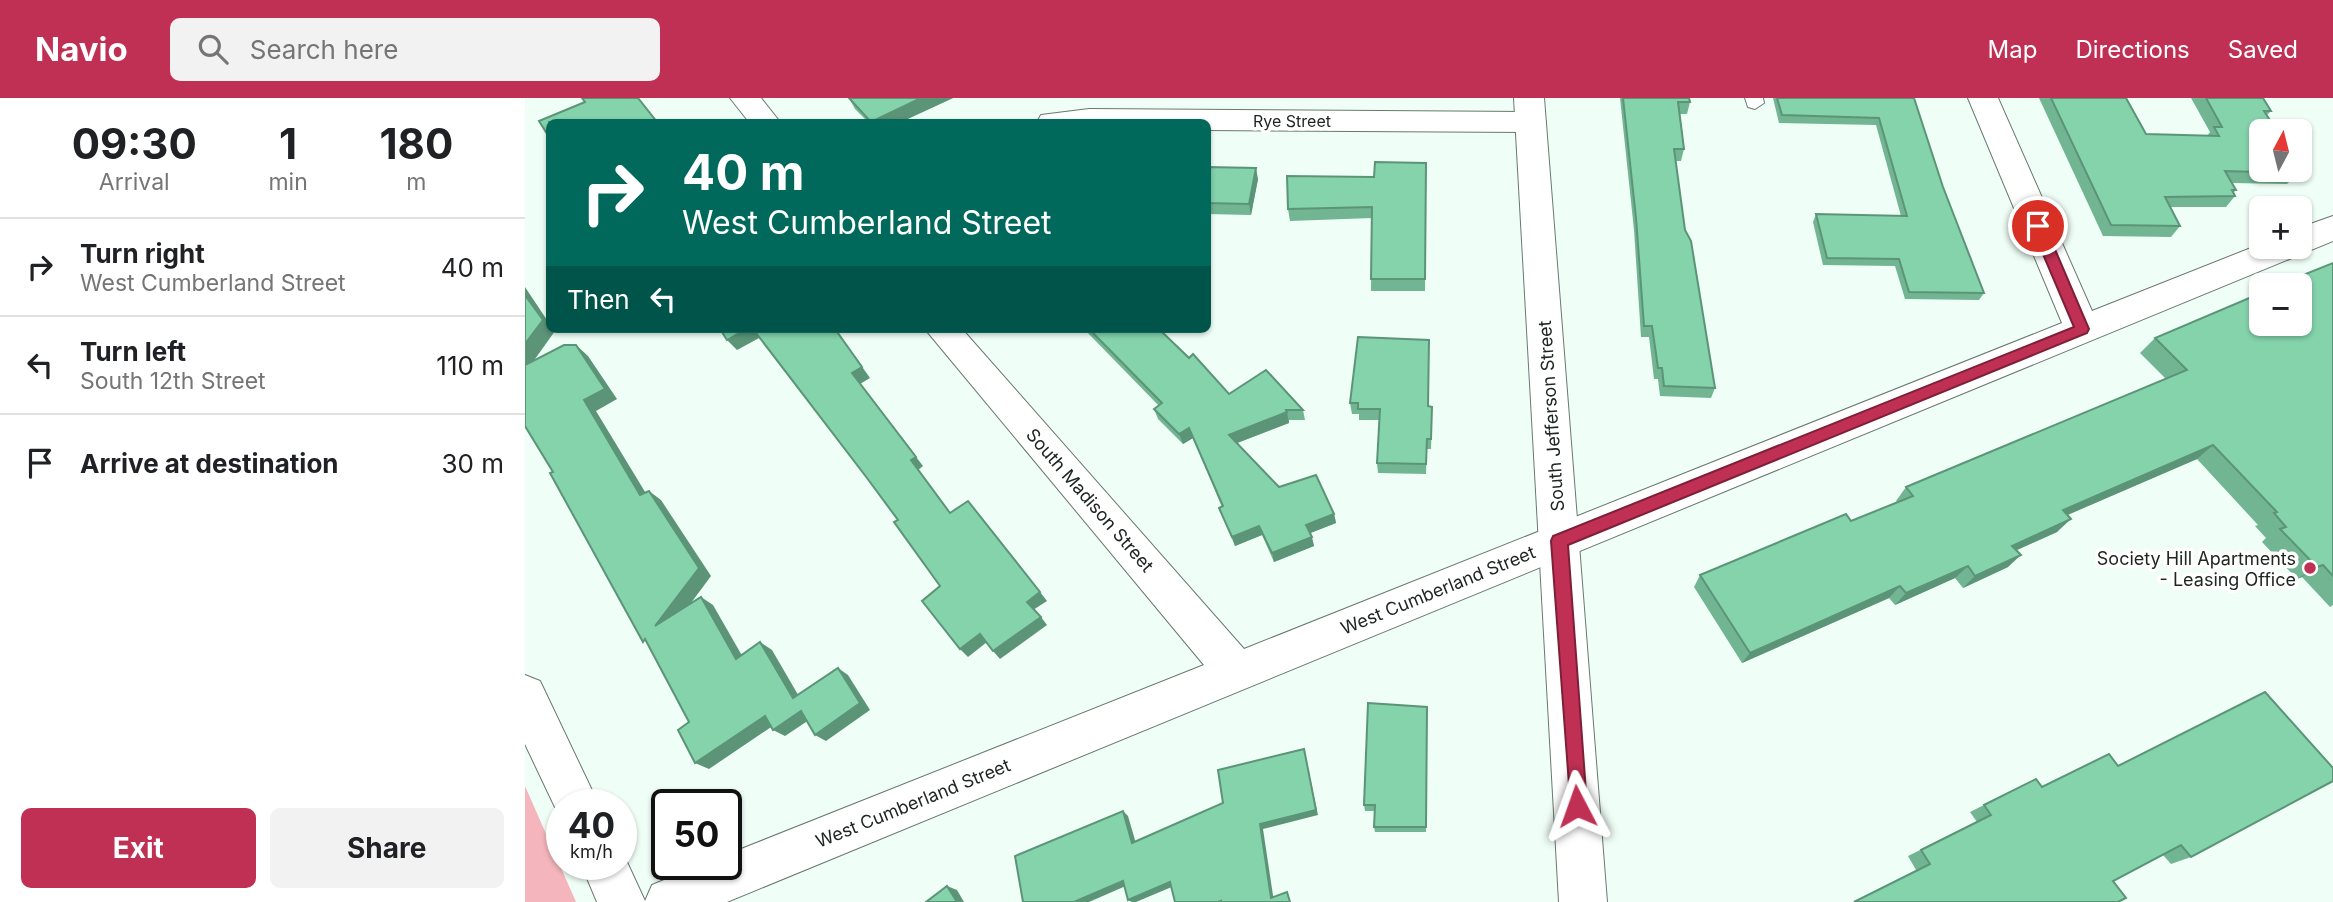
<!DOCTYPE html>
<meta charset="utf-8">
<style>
body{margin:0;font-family:Inter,sans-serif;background:#f2f2f2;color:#202124;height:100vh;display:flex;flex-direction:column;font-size:26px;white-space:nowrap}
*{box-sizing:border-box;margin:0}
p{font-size:23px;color:#757577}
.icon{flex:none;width:38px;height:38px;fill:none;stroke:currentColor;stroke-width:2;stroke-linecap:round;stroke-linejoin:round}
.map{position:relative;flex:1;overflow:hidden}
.sheet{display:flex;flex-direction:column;background:#fff;width:525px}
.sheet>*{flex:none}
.banner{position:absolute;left:21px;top:21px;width:665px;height:214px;border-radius:10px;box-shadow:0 2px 5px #0004;background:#00695c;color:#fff;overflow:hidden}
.needle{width:46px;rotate:7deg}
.controls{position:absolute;left:1724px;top:21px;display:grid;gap:14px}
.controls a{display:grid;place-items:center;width:63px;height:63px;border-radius:10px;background:#fff;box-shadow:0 2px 5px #0004;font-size:35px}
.speed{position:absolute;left:21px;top:691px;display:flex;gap:14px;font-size:35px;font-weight:700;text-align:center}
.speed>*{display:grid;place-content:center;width:91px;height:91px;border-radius:50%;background:#fff;box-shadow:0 2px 5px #0004;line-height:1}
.speed small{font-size:18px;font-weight:400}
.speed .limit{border:4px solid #111;border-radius:10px;background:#fff;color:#111}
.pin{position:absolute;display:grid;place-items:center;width:60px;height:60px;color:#fff;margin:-30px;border:4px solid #fff;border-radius:50%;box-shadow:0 2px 7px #0007}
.me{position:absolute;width:77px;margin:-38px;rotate:356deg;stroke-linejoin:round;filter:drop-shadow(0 0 5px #0008)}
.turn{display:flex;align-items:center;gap:24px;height:147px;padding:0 21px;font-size:32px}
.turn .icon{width:91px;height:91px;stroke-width:2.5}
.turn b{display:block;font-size:49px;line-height:60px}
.then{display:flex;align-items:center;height:66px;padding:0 21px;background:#0003;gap:14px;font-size:26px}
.eta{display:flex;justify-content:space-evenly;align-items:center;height:119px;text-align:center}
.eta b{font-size:42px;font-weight:700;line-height:49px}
.action{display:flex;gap:14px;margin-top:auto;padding:14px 21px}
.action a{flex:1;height:80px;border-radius:10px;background:#c03054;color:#fff;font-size:28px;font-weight:700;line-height:80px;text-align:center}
.action a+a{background:#f2f2f2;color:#202124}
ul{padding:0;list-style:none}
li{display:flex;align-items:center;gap:21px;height:98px;padding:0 21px;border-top:2px solid #e0e0e0}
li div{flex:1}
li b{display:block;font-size:26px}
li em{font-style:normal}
header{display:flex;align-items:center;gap:42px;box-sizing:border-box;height:98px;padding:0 35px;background:#c03054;color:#fff}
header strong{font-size:33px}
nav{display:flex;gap:38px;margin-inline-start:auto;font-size:24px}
.search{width:490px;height:63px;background:#f2f2f2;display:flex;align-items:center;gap:18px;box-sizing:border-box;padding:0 24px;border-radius:10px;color:#757577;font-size:26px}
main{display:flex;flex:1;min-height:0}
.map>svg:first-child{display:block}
.green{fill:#f5b5bd}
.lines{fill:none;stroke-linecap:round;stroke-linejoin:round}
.service-casing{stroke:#68796f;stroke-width:2}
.minor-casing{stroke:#68796f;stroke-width:2}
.secondary-casing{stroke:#68796f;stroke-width:2}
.service{fill:#fff;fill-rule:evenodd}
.minor{fill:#fff;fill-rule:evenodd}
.secondary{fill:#fff;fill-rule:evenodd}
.wall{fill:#72b593}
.shaded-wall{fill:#5c9478}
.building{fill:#84d3ab;stroke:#5c9478;stroke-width:2}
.route{fill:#c03054;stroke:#7d1f37;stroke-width:2}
.poi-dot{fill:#c03054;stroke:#fff;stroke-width:2.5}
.labels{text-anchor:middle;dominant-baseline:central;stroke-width:7;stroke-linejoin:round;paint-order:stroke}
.far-street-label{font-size:16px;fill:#202723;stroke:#fff}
.street-label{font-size:18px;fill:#202723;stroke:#fff}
.poi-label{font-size:18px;fill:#202723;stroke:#fff;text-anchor:end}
</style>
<header>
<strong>Navio</strong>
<div class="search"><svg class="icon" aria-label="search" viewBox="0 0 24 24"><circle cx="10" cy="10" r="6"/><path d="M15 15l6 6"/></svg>Search here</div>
<nav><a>Map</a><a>Directions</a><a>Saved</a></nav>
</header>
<main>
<section class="sheet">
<div class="eta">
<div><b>09:30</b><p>Arrival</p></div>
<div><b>1</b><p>min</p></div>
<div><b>180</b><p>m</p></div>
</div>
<ul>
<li><svg class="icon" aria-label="right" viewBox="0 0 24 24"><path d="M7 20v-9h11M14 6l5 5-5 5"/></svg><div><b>Turn right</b><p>West Cumberland Street</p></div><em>40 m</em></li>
<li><svg class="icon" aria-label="left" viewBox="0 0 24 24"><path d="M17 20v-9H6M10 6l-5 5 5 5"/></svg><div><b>Turn left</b><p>South 12th Street</p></div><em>110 m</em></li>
<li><svg class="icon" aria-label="arrive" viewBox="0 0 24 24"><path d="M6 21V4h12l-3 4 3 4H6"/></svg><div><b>Arrive at destination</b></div><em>30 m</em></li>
</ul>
<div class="action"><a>Exit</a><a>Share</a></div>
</section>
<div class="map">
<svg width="1808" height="804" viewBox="0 0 1808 804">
<rect width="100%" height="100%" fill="#effef6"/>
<path class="green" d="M0,688L51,804H0Z"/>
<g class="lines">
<g class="service-casing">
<path id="service" d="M1220,0H1238L1239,5L1230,11L1223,9Z"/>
</g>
<g class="minor-casing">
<g id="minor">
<path d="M205,0H236L255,24H224Z"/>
<path d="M1443,0H1473L1567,213L1736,146V149H1774V130L1808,118V143L202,804H72L56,766H96V751L120,803L127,787L178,766H201V757L679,567L400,231H437L719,551L1537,225Z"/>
<path d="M564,11L1006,14L1017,17L1021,24L1017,31L1006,34L682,32V24H512L516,17Z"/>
<path d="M0,577L15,583L74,707H37V724L0,646Z"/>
</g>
</g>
<g class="secondary-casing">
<path id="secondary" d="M989,0H1019L1082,804H1034Z"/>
</g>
<use href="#service" class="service"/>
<use href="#minor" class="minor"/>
<use href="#secondary" class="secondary"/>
</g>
<g class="wall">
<path d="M324,0H428L376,24H343L330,11Z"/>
<path d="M1095,0H1164L1165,4L1162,16H1155L1159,51L1156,63H1151L1160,132L1190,290L1186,300L1135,298L1133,281H1129L1124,239H1116L1109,132Z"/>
<path d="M1248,0H1389L1418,89L1459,195L1454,202L1380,201L1370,168L1298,167L1288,124L1291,116L1376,118L1351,27L1254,25Z"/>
<path d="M1514,0H1601L1621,36L1682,38L1685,34L1666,0H1738L1746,13L1742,17L1773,75L1762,86L1707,85L1711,92L1708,95L1710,98L1701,109H1646L1655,128L1646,139L1578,138Z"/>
<path d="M901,65L900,193H846L847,120L765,123L763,111Z"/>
<path d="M682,69L733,81L726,117L682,116Z"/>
<path d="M1808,165V507L1805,509L1777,479L1772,481L1737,444L1741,440L1730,428L1733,427L1672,361L1542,417L1532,434L1492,452L1483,469L1438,490L1430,480L1370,507L1364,500L1217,565L1169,489L1175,477L1326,423L1372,404L1371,403L1381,389L1641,281L1615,255L1630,240Z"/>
<path d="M559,231H634L704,296L778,312L780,322H764V325L712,345L754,389L809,416L811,425L785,435L789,448L749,464L737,437L710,448L694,410L697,409L668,340L658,346L633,321L629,311L634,308Z"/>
<path d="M825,305L903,308L907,319L906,351H902L901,376L853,375L852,365L854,322H834V316H827Z"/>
<path d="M902,609L901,734H850L849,729V713H840L839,707Z"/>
<path d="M1584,656L1666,759L1646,766L1638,757L1588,783L1391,772L1383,758L1452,724L1445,714L1459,707L1517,689Z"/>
</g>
<g class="shaded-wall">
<path d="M396,0H428L376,24H346Z"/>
<path d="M731,70L733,81L726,117L724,106Z"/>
<path d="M0,189L24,225V231H29L30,233L0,275Z"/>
<path d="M221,231H229L236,239L212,252L202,242Z"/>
<path d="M319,243L345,280L335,286L398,368L393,372L386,362L327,275Z"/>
<path d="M51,247L63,258L92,301L71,313L128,407L115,397L59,302Z"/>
<path d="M762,314L764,325L707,347L704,337Z"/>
<path d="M664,330L668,340L658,346L654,336Z"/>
<path d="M1688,347L1672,361L1524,425L1538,412Z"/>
<path d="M124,393L136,402L186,478L143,536L130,528Z"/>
<path d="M809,416L811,425L783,436L781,427Z"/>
<path d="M1546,421L1532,434L1474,460L1487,448Z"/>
<path d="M734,428L737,437L710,448L707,439Z"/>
<path d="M787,439L789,448L749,464L747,455Z"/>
<path d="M1496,457L1483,469L1438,490L1450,478Z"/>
<path d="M1798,467L1777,479L1772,481L1792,469Z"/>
<path d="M1443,468L1430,480L1370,507L1381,495Z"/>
<path d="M1375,488L1364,500L1217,565L1225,555Z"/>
<path d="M515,494L522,503L508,512L502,504Z"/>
<path d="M176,499L188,507L223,568L211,561Z"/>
<path d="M516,519L522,527L475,561L468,553Z"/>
<path d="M455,536L462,544L443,559L435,551Z"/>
<path d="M235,544L247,552L279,607L268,600Z"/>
<path d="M313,570L323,577L345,612L301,643L290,637Z"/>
<path d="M276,613L287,620L260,638L248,632Z"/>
<path d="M240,618L252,625L184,671L170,665Z"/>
<path d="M779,651L793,717L738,731L749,804L746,800L735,726Z"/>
<path d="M598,713L603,718L612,749L607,745Z"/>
<path d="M598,783L603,787L564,804H549Z"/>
<path d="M645,784L649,788L611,804H607L603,802Z"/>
<path d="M422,788L432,792L439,804H432Z"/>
</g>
<g class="building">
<path d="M57,0H113L132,24H24V39L14,23L60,4Z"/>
<path d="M324,0H396L346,24Z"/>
<path d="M1098,0H1164L1165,4H1153L1159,51H1149L1160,132L1166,143L1190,290L1139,288L1137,270H1133L1127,228H1119L1111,120Z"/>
<path d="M1252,0H1389L1418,89L1459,195L1384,194L1374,161L1302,160L1291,116L1382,118L1354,20L1257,17Z"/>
<path d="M1526,0H1601L1621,36L1694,38L1689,29H1697L1681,0H1738L1746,13H1739L1752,33H1736V72H1771L1773,75L1700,73L1711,92H1707L1710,98L1640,99L1655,128L1586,127Z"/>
<path d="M850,64L901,65L900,181H846L847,109L763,111L762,78L849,79Z"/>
<path d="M682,69L731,70L724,106L682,105Z"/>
<path d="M1808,165V478L1798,467L1792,469L1755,431L1761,429L1749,415L1752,414L1688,347L1538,412L1546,421L1487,448L1496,457L1450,478L1443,468L1381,495L1375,488L1225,555L1175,477L1321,416L1326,423L1388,398L1381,389L1662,272L1630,240L1736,195V226H1774V187H1753Z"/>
<path d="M0,197L18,222L0,246Z"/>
<path d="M195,231H221L202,242Z"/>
<path d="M228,231H310L337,269L327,275L391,359L386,362L425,415L443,403L515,494L502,504L516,519L468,553L455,536L435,551L397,503L415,488L369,424L373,422L342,380Z"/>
<path d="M564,231H634L664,260L668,256L704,296L741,272L778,312H761L762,314L704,337L754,389L791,377L809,416L781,427L787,439L747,455L734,428L707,439L694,410L698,408L664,330L654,336L629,311L637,305Z"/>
<path d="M833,239L904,242L903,308L907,309L906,341H902L901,366L852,365L855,311H833V305H825Z"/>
<path d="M39,247H51L80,291L59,302L115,397L124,393L174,470L130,528L176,499L211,561L235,544L268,600L313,570L335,605L290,637L276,613L248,632L240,618L170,665L153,632L164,624L120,541L118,544L25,375L28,374L0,328V267Z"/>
<path d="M1740,594L1808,670V683L1666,759L1656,747L1588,783L1601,800L1593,804H1329L1405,766L1396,752L1466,717L1459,707L1511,681L1517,689L1584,656L1593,668Z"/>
<path d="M843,605L902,609L901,729H849L850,707H839Z"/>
<path d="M779,651L791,712L735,726L746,800L762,794L765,804H696V803L693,804H650L645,784L603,802L598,783L549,804H498L490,758L598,713L607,745L698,705L693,672Z"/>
<path d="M422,788L432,804H401Z"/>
</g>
<path class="route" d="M1513,124L1520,128L1564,231L1562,235L1043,447L1062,708L1059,714L1052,717L1046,714L1026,443L1028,438L1549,229L1506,128Z"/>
<circle class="poi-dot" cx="1785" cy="470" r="7"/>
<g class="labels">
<g class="far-street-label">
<text x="767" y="23">Rye Street</text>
</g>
<g class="street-label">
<text transform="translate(1026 318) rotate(-94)">South Jefferson Street</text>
<text transform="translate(565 402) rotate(49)">South Madison Street</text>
<text transform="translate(913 492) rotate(-22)">West Cumberland Street</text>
<text transform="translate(388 705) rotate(-22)">West Cumberland Street</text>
</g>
<g class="poi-label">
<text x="1771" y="460">Society Hill Apartments<tspan x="1771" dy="21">- Leasing Office</tspan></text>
</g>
</g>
</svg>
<div class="controls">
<a><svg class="needle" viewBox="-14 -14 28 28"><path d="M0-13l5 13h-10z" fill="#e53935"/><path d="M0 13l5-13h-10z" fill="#757577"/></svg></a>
<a>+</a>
<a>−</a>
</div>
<div class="speed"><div>40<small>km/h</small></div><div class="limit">50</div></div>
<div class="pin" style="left:1513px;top:128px;background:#d93025"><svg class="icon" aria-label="arrive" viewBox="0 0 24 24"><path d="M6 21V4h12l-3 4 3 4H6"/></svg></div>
<svg class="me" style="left:1052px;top:708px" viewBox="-20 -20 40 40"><path d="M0-17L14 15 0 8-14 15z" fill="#c03054" stroke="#fff" stroke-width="4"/></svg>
<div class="banner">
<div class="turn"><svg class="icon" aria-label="right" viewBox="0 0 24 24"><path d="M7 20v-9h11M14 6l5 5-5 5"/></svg><div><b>40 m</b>West Cumberland Street</div></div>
<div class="then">Then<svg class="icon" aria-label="left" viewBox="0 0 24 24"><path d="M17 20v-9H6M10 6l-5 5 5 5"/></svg></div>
</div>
</div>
</main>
